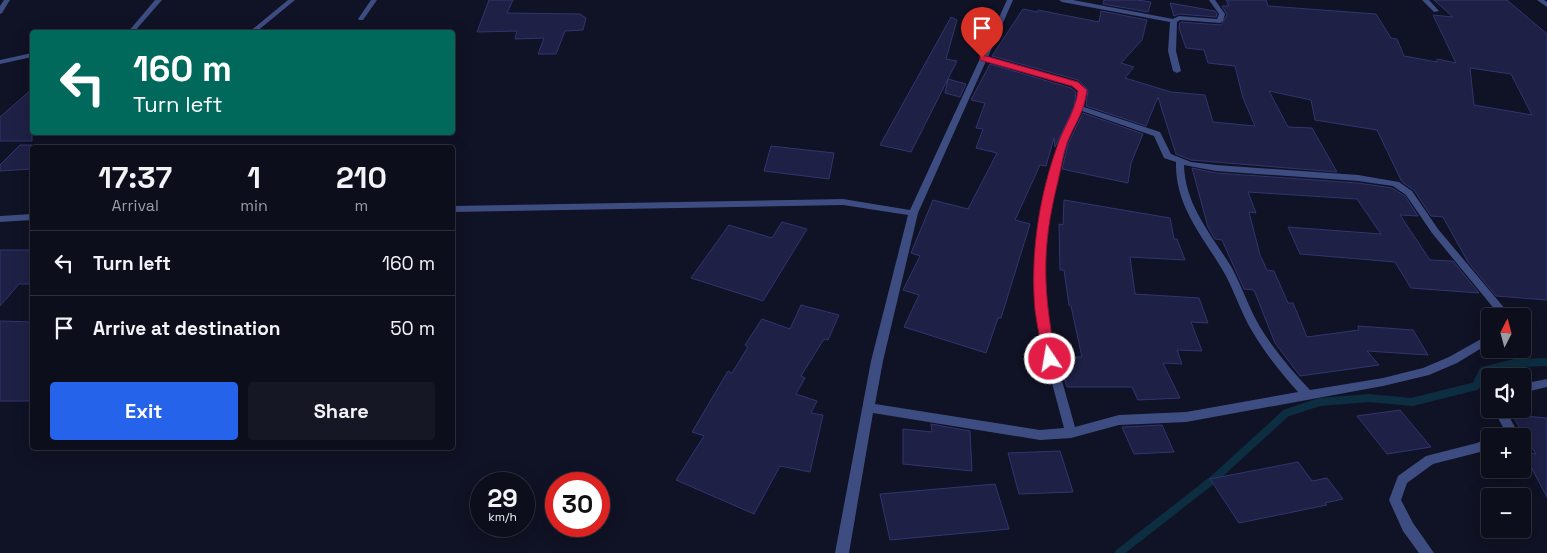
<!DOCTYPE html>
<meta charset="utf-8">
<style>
body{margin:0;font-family:"Space Grotesk",sans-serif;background:#151725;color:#f1f3f6;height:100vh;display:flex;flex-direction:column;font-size:19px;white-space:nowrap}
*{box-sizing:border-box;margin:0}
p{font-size:16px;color:#9a9ca3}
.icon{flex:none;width:28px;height:28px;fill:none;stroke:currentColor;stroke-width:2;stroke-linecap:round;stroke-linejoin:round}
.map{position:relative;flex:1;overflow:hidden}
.details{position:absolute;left:30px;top:145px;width:425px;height:305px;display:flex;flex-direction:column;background:#0c0e1c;border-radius:5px;box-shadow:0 5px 20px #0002,0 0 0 1px #2c2e3b}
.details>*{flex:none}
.guide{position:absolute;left:30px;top:30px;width:425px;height:105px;border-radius:5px;box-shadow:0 5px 20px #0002,0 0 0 1px #2c2e3b;background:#00695c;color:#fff;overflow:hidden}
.needle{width:32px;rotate:6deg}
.fabs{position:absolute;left:1481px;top:308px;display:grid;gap:10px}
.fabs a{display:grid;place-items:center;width:50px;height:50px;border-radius:5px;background:#0c0e1c;box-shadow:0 5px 20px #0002,0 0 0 1px #2c2e3b;font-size:25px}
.speed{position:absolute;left:470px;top:472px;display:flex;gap:10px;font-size:25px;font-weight:700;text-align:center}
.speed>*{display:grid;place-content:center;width:65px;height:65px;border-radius:50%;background:#0c0e1c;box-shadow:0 5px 20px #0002,0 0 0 1px #2c2e3b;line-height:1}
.speed small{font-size:12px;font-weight:400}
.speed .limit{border:8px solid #d22;background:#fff;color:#111}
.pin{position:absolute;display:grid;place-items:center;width:42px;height:42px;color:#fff;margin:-51px -21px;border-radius:50% 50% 50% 0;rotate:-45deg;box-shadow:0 0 5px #0007}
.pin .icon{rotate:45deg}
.me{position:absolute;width:55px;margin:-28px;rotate:348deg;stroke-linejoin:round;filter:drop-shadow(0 0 4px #0008)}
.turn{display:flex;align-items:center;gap:18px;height:105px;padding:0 20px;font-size:22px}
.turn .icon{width:65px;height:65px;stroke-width:2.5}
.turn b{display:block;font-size:35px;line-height:42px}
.eta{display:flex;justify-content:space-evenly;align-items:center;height:85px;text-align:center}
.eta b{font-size:30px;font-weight:800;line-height:35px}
.button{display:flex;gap:10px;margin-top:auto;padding:10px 20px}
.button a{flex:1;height:58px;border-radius:5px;background:#2563eb;color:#fff;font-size:20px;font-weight:800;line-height:58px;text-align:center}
.button a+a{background:#151725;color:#f1f3f6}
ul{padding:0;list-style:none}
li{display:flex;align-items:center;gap:15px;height:65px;padding:0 20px;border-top:1px solid #2c2e3b}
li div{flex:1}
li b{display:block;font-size:19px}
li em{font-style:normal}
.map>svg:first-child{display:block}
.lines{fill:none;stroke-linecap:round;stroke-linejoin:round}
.stream{stroke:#0d2e41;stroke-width:8}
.building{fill:#1e2045;stroke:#313570;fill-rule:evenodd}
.street{fill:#3e4d81;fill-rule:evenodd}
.route{fill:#e11d48;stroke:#92132f}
</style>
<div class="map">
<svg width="1547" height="553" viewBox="0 0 1547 553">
<rect width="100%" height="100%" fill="#101225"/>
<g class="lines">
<path class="stream" d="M1119,553L1215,478L1286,413L1320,402L1369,398L1412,402L1476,386L1483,371L1515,363L1547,362"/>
</g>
<g class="building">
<path d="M489,0H513L507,13L580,14L586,18L583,30L565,31L556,54H538L544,38L515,39L517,31L477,32Z"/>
<path d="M1104,0H1137L1151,2L1148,12L1103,4Z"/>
<path d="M1226,0H1266L1268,6L1376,14L1391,38L1397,39L1404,56L1437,62V59L1456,63L1433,15L1453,17L1434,0H1507L1547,34V300L1496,296L1468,262L1443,217L1431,216L1414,190L1402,182L1377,130L1315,120L1311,100L1269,91L1288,127L1312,128L1337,172L1191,160L1176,154L1158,97L1146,126L1086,106L1088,90L1078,80L992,56L1023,9L1037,12L1038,10L1099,22L1101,11L1147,20L1142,40L1121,63L1134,67L1125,78L1171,92L1205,95L1213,122L1255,126L1243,98L1235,66L1208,63L1204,50L1186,48L1179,28L1180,22L1221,25L1227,15L1222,6H1229ZM1470,68L1511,74L1532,115L1474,105Z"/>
<path d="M1170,3L1215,11L1217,14L1216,17L1179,14L1174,16Z"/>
<path d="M951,17L957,20L946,59L957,61L911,152L880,145Z"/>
<path d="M990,64L1071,88L1076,92L1074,107L1055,147L1054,138L1046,166L1040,165L1015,220L1030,224L1001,318H998L986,353L904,327L919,295L903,290L920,256L911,253L933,200L968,209L997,153L976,148L983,129L976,128L985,103L971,100Z"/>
<path d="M948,79L966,84L960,97L945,93Z"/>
<path d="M32,89V141H0V117Z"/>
<path d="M1083,113L1143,134L1131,163L1128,183L1062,169L1068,144Z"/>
<path d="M20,145H32V169L0,171V165Z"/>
<path d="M771,146L834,153L829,179L764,171Z"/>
<path d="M1192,168L1216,173L1358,183L1392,188L1405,196L1418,216L1400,215L1430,260L1453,261L1479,293L1411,288L1395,262L1300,254L1288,227L1381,234L1357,199L1248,192L1256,213L1249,212L1260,255L1267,270L1274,271L1288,303H1293L1307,337L1359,330L1358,326L1413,330L1428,355L1367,351L1379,365L1300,376L1275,343L1254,290L1244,289L1222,240L1215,239L1208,227Z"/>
<path d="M1064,200L1170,218L1174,239H1177L1185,260L1130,257L1135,294L1199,298L1208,323L1191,322L1202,351L1177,350L1182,364L1163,363L1180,398L1138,400L1132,387H1067L1057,357H1082L1071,306L1069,305L1064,270H1060L1059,224L1063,225Z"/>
<path d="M782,222L807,229L763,301L691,278L729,225L772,238Z"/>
<path d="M0,250H32V284H19L0,306Z"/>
<path d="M801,305L839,315L828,340L824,339L801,376L805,378L796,394L817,401L811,413L823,415L810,472L780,466L754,514L676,480L704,436L692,432L728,371L732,373L748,347L745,345L762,319L790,329Z"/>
<path d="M0,321L32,322V401H0Z"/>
<path d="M1400,410L1431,447L1387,454L1357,416Z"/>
<path d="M1512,415L1547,418V497L1523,452L1536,454Z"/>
<path d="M931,424L970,431L972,471L903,464V429L932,432Z"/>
<path d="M1162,425L1174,452L1134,454L1122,427Z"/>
<path d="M1060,451L1073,492L1019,494L1008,453Z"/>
<path d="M1298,462L1312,481L1327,478L1343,499L1325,503L1327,505L1239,523L1210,479Z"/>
<path d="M995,484L1009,529L890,540L880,494Z"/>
</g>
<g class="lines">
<g class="street">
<path d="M4,0H10L2,13L0,14V6Z"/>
<path d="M155,0H162L134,32H128Z"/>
<path d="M288,0H295L256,32H249Z"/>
<path d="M371,0H377L363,20H359L358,19Z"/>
<path d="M1007,0H1013L988,57L1078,82L1086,90L1084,107L1160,132L1171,154L1191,162L1216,165L1358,175L1399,182L1412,191L1438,229L1506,310V316H1496V311L1432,233L1406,195L1393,186L1358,181L1216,171L1184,165C1185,206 1212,235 1232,268C1242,287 1249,308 1260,327C1274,350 1292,371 1310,390L1383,378L1423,368L1449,357L1490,334V343L1457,363L1429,375L1383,386L1186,422L1119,425L1071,438L1040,440L873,413L849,553H835L871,361L908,215L843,205L452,212V206L843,199L910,210ZM986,61L1072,86L1078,91L1076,108L1058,143L1040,214L1034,259L1036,310L1041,342L1064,428L1040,430L875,404L883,361L918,213ZM1082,111L1154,136L1164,158L1176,162C1175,205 1201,234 1222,269C1234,289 1240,311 1252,331C1265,353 1281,373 1298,392L1186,412L1119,415L1075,427L1051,342L1046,310L1044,259L1050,214L1066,143Z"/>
<path d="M1059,0H1073L1173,19L1179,16L1217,19L1219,14L1209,0H1215L1225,14L1223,21L1220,23L1180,20L1177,22L1176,51L1181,71L1177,73L1173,71L1168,51L1170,22L1062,2Z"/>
<path d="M1422,0H1429L1439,11L1434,12Z"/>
<path d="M1537,0H1544L1547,2V7Z"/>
<path d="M32,53V57L0,64V60Z"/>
<path d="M32,214V220L0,222V216Z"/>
<path d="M1547,379V387L1522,393V384Z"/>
<path d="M1493,409H1505L1517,431C1513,439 1503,436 1495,436L1497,432L1504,429Z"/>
<path d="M1490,437V448L1480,452L1433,464L1407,483L1401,500L1413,523L1434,553H1419L1403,531L1389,500L1398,476L1426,456L1477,443Z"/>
</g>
</g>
<path class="route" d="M982,55L1078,82L1087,90C1084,113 1075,123 1067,143C1063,155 1061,168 1058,181C1041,249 1043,290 1056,359L1050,363L1044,359C1041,342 1037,326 1035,310C1030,255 1039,196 1058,144C1065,124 1075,112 1078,91L1072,86L980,60V56Z"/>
</svg>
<div class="fabs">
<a><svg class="needle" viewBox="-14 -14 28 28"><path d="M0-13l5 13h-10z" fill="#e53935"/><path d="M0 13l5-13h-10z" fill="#9a9ca3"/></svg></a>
<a><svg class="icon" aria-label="sound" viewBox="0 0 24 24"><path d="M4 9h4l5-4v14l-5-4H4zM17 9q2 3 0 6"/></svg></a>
<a>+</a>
<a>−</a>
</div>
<div class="speed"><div>29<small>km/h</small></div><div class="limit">30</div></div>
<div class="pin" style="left:982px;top:58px;background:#d93025"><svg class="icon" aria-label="arrive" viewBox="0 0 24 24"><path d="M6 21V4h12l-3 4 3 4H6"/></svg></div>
<svg class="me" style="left:1050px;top:359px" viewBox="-20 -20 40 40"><circle r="17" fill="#e11d48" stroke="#fff" stroke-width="3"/><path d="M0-11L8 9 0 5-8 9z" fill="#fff"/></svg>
<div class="guide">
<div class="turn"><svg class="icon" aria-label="left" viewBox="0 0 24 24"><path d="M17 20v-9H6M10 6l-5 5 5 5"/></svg><div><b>160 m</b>Turn left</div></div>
</div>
<section class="details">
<div class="eta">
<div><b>17:37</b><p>Arrival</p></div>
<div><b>1</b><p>min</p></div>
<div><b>210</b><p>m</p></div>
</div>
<ul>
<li><svg class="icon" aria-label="left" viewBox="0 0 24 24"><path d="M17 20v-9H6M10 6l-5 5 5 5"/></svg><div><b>Turn left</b></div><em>160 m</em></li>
<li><svg class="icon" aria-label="arrive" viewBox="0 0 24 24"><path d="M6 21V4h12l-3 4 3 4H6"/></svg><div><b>Arrive at destination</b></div><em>50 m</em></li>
</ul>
<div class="button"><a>Exit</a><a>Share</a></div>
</section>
</div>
